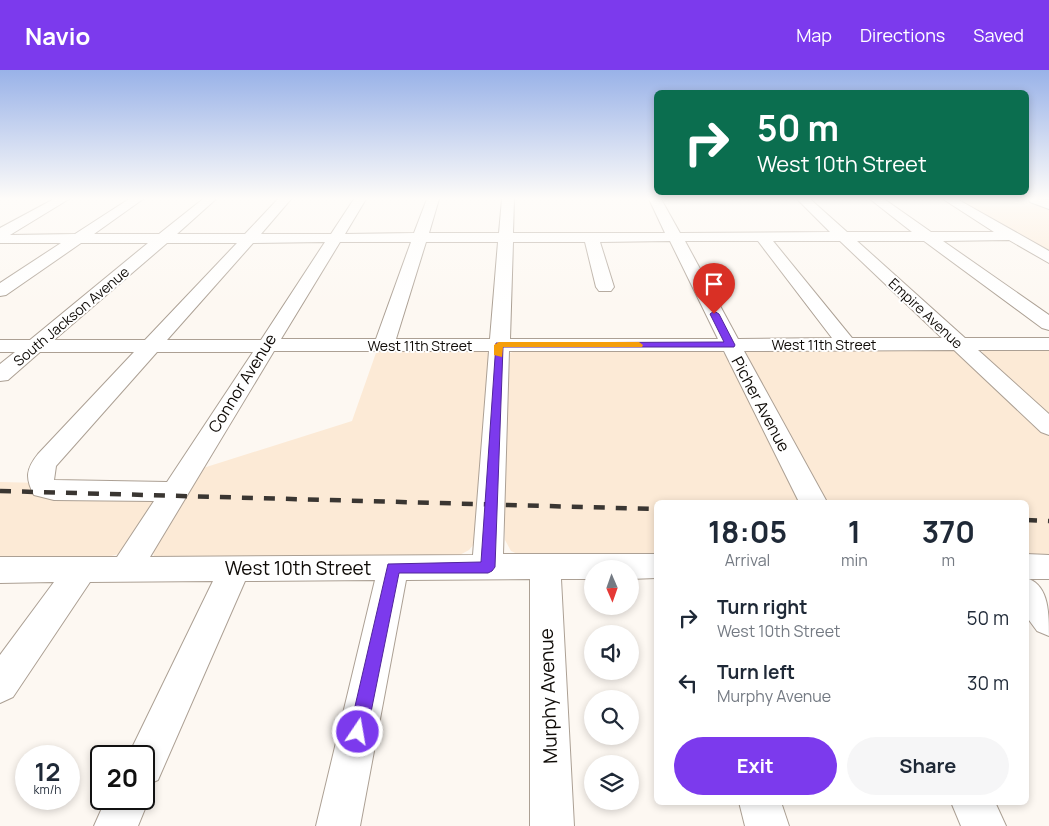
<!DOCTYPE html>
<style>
body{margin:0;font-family:Manrope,sans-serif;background:#f6f6f7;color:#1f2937;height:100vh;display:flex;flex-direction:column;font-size:19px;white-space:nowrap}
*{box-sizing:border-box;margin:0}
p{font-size:16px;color:#747a83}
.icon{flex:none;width:28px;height:28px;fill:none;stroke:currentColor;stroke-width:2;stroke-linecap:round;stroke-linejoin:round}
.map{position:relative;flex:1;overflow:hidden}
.sheet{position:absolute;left:654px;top:430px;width:375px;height:305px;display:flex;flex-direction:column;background:#fff;border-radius:8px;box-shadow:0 2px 8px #0003}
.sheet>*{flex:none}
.hud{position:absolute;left:654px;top:20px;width:375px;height:105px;border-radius:8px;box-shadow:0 2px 8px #0003;background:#0b6e4f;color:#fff;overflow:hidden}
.needle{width:32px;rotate:178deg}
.buttons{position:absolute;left:584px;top:490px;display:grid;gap:10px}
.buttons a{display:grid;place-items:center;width:55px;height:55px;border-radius:50%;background:#fff;box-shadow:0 2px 8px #0003;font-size:25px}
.speed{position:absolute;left:15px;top:675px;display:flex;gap:10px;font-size:25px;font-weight:700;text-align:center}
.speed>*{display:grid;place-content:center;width:65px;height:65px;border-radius:50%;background:#fff;box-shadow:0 2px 8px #0003;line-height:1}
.speed small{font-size:12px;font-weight:400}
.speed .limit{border:2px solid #111;border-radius:8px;background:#fff;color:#111}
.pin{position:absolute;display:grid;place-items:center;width:42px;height:42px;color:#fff;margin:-51px -21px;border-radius:50% 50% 50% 0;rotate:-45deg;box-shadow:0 0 5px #0007}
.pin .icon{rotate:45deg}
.me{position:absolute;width:55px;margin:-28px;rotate:12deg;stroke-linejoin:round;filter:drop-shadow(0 0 4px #0008)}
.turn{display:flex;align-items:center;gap:18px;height:105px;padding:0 20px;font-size:22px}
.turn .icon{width:65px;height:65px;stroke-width:2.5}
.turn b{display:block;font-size:35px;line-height:42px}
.eta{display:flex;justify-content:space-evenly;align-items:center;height:85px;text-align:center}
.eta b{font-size:30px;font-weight:700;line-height:35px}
.primary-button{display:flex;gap:10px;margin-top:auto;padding:10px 20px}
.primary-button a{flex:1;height:58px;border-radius:30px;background:#7c3aed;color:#fff;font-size:20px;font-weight:700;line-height:58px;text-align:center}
.primary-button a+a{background:#f6f6f7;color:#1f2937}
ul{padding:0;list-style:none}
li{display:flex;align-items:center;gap:15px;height:65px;padding:0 20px}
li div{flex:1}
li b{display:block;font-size:19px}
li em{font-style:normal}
header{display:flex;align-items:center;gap:30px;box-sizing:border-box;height:70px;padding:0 25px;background:#7c3aed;color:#fff}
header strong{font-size:24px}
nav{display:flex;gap:28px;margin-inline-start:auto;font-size:18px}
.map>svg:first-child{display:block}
.built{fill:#fcead6}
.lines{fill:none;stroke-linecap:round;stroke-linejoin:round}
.minor-casing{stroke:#aca094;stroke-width:2}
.minor{fill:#fff;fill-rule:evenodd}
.rail{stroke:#3a3632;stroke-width:4.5;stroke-dasharray:11 11;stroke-linecap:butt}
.route{fill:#7c3aed;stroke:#51269a}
.slow{fill:#f59e0b}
.labels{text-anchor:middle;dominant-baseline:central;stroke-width:4;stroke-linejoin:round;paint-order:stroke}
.far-street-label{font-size:14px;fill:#0f0b07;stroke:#fff}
.street-label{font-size:16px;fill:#0f0b07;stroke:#fff}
.near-street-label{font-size:19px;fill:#0f0b07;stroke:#fff}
</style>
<header>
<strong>Navio</strong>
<nav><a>Map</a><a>Directions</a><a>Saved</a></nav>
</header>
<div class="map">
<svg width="1049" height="756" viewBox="0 0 1049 756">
<rect width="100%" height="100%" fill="#fdf8f2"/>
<g class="built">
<path d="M956,129H1049V184Z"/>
<path d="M714,279L721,281L728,287L799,432H656V487L526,488L511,481L505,470L504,430L510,283L518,280Z"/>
<path d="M949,279L961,283L1049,366V486H1026V432H825L744,283L747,281Z"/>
<path d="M983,279H1049V344L982,284Z"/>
<path d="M377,280H483L490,284L474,474L469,480L456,487H154L153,482L200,399L352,351Z"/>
<path d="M0,412L165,416L125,479L119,484L100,489L0,490Z"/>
</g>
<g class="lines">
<g class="minor-casing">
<g id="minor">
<path d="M54,129H69L10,165L75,164L129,129H143L94,164H159L203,129H216L177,164H245L278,129H291L261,164H331L354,129H366L345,164L414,163L427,129H439L429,163H499L502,129H514L513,163H665L649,129H661L680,163L830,162L797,129H810L847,162H912L870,129H884L931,162H994L943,129H957L1049,181V193L1009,170L943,171L1049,245V260L1042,258L924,171H857L965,268H1049V280H978L1049,344V365L1041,362L954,280L744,281L827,432H799L724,281H509L503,484H656V508L630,509V499H592V509H561L574,756H530V509L406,510L360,756H316L375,510L245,511L158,710L144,716L149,729L138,756H94L106,729H144V686H128L213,511L90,512L13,627L0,633V585L54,512L0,513V487H117L154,431L54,430L34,425C25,408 26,399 38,384L134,282H40L8,310L0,311V294L15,282H0V270H30L148,173H81L6,225L0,226V213L61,173H0V158ZM670,171L718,269H510L513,172H585L596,217L599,221H611L614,217L600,172ZM685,171H758L832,268L738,269ZM773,171H840L942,268H852ZM325,172L261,270H167L253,173ZM340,172H411L376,269H281ZM426,172H498L490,269H396ZM167,173H237L145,270H54ZM274,281H489L473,485L150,487ZM157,282H253L167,412L54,410L56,396Z"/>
<path d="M1029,129L1049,130V139L1030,132Z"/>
<path d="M1026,484L1049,485V509H1029C1049,517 1049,544 1049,566L1037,561L1026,546Z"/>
<path d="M739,732H781L789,756H745Z"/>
<path d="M951,732H995L1006,756H961Z"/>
</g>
</g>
<use href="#minor" class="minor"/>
<g class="rail">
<path d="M0,421L656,439"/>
<path d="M1026,450L1049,451"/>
</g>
</g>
<linearGradient id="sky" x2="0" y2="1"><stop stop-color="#99b2e8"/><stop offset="0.55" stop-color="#fefcf9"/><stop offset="1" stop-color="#fefcf9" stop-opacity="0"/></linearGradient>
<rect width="1049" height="234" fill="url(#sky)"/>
<path class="route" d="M714,241L719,244L735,275L734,277H503L495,497L492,501L488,503H399L367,662L364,668L358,671L352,668L349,662L388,494L481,492L496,273L724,272L710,244Z"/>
<path class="slow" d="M639,272L643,275L642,277H503L502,287L494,285V275L499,272Z"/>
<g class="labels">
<g class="far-street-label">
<text transform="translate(926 243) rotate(43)">Empire Avenue</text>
<text transform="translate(71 246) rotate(-40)">South Jackson Avenue</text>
<text x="824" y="274">West 11th Street</text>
<text x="420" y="275">West 11th Street</text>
</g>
<g class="street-label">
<text transform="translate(242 313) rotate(-58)">Connor Avenue</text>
<text transform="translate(761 334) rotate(62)">Picher Avenue</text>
</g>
<g class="near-street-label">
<text x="298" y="498">West 10th Street</text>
<text transform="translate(548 626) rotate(-92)">Murphy Avenue</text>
</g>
</g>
</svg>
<div class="buttons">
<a><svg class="needle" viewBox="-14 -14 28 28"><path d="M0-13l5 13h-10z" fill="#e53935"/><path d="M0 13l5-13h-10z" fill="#747a83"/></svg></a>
<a><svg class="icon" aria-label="sound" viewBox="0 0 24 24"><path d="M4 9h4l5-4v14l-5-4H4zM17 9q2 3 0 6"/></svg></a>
<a><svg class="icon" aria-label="search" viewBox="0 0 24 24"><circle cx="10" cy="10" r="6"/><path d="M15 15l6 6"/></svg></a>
<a><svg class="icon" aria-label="layers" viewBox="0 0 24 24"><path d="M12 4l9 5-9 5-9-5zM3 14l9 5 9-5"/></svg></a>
</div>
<div class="speed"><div>12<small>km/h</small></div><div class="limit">20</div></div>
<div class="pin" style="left:714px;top:244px;background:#d93025"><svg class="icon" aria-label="arrive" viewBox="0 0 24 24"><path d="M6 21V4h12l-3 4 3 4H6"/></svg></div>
<svg class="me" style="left:358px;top:662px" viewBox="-20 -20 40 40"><circle r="17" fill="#7c3aed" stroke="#fff" stroke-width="3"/><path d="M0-11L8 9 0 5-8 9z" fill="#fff"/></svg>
<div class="hud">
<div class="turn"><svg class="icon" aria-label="right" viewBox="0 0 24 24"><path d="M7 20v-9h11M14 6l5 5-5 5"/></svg><div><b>50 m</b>West 10th Street</div></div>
</div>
<section class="sheet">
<div class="eta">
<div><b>18:05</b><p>Arrival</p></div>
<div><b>1</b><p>min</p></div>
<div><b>370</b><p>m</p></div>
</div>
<ul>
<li><svg class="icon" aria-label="right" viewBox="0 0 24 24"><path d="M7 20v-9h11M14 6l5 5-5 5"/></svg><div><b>Turn right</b><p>West 10th Street</p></div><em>50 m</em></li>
<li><svg class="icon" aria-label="left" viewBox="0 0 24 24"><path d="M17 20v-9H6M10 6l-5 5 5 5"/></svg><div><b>Turn left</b><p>Murphy Avenue</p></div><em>30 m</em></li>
</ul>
<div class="primary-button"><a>Exit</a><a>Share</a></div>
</section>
</div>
